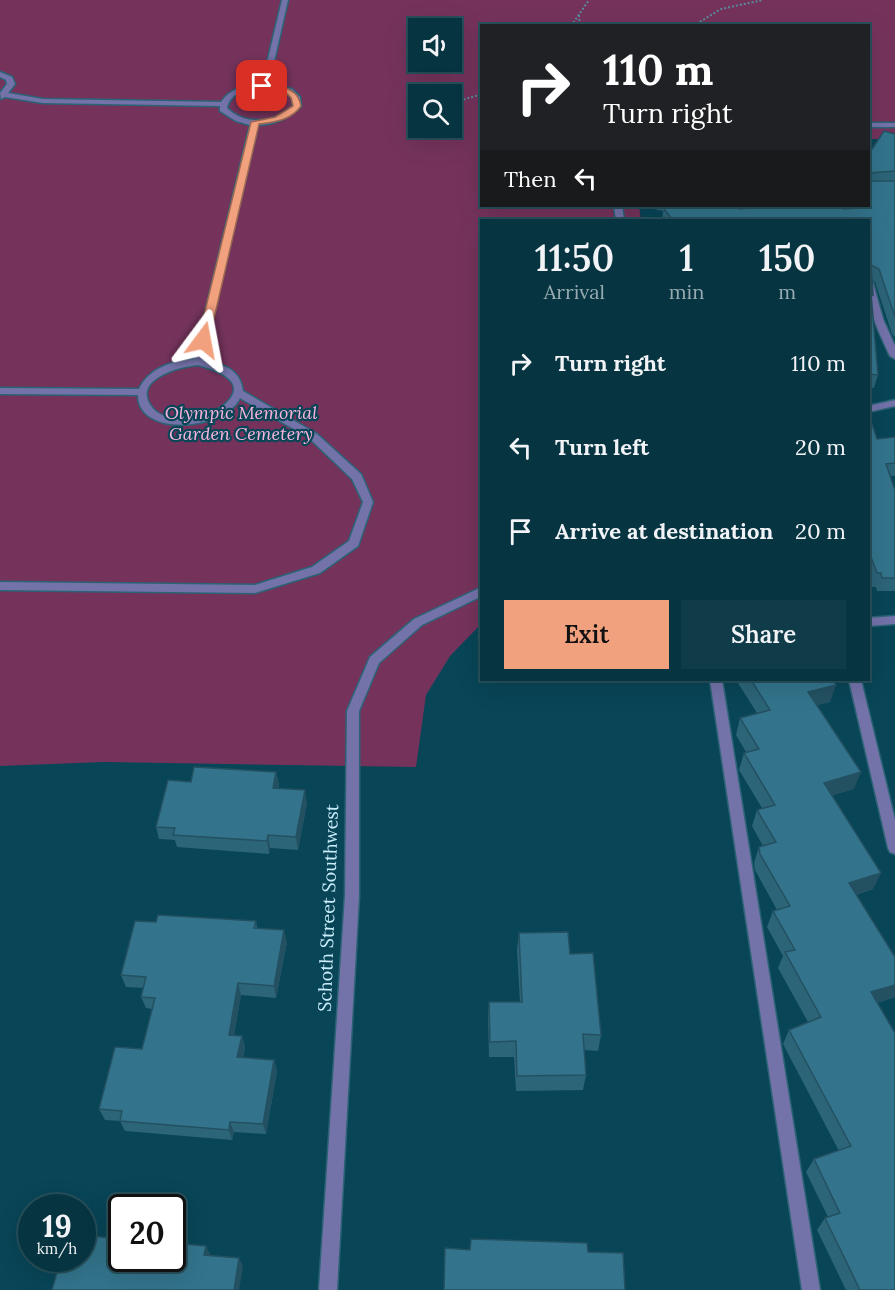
<!DOCTYPE html>
<style>
body{margin:0;font-family:Lora,serif;background:#0f3c48;color:#f1f3f6;height:100vh;display:flex;flex-direction:column;font-size:22px;white-space:nowrap}
*{box-sizing:border-box;margin:0}
p{font-size:20px;color:#98aab1}
.icon{flex:none;width:33px;height:33px;fill:none;stroke:currentColor;stroke-width:2;stroke-linecap:round;stroke-linejoin:round}
.map{position:relative;flex:1;overflow:hidden}
.side{position:absolute;left:480px;top:219px;width:390px;height:462px;display:flex;flex-direction:column;background:#063441;border-radius:0px;box-shadow:0 6px 24px #0002,0 0 0 2px #274f5a}
.side>*{flex:none}
.banner{position:absolute;left:480px;top:24px;width:390px;height:183px;border-radius:0px;box-shadow:0 6px 24px #0002,0 0 0 2px #274f5a;background:#202124;color:#fff;overflow:hidden}
.buttons{position:absolute;left:408px;top:18px;display:grid;gap:12px}
.buttons a{display:grid;place-items:center;width:54px;height:54px;border-radius:0px;background:#063441;box-shadow:0 6px 24px #0002,0 0 0 2px #274f5a;font-size:30px}
.speed{position:absolute;left:18px;top:1194px;display:flex;gap:12px;font-size:30px;font-weight:700;text-align:center}
.speed>*{display:grid;place-content:center;width:78px;height:78px;border-radius:50%;background:#063441;box-shadow:0 6px 24px #0002,0 0 0 2px #274f5a;line-height:1}
.speed small{font-size:15px;font-weight:400}
.speed .limit{border:3px solid #111;border-radius:9px;background:#fff;color:#111}
.pin{position:absolute;display:grid;place-items:center;width:51px;height:51px;color:#fff;margin:-26px;border-radius:12px;box-shadow:0 3px 9px #0006}
.me{position:absolute;width:66px;margin:-33px;rotate:13deg;stroke-linejoin:round;filter:drop-shadow(0 0 4px #0008)}
.turn{display:flex;align-items:center;gap:21px;height:126px;padding:0 24px;font-size:27px}
.turn .icon{width:78px;height:78px;stroke-width:2.5}
.turn b{display:block;font-size:42px;line-height:51px}
.then{display:flex;align-items:center;height:57px;padding:0 24px;background:#0003;gap:12px;font-size:22px}
.eta{display:flex;justify-content:space-evenly;align-items:center;height:102px;text-align:center}
.eta b{font-size:36px;font-weight:600;line-height:42px}
.action{display:flex;gap:12px;margin-top:auto;padding:12px 24px}
.action a{flex:1;height:69px;border-radius:0px;background:#f2a17e;color:#111;font-size:24px;font-weight:600;line-height:69px;text-align:center}
.action a+a{background:#0f3c48;color:#f1f3f6}
ul{padding:0;list-style:none}
li{display:flex;align-items:center;gap:18px;height:84px;padding:0 24px}
li div{flex:1}
li b{display:block;font-size:22px}
li em{font-style:normal}
.map>svg:first-child{display:block}
.green{fill:#75335c;fill-rule:evenodd}
.lines{fill:none;stroke-linecap:round;stroke-linejoin:round}
.lane-casing{stroke:#2b6375;stroke-width:3}
.street-casing{stroke:#2b6375;stroke-width:3}
.path{stroke:#5a8b9c;stroke-width:2;stroke-dasharray:2 2;stroke-linecap:butt}
.lane{fill:#7372a9;fill-rule:evenodd}
.street{fill:#7372a9;fill-rule:evenodd}
.wall{fill:#2c6478}
.shaded-wall{fill:#245162}
.building{fill:#33748c;stroke:#245162;stroke-width:1.5}
.route{fill:#f2a17e;stroke:#9d6952;stroke-width:1.5}
.labels{text-anchor:middle;dominant-baseline:central;stroke-width:4.5;stroke-linejoin:round;paint-order:stroke}
.park-label{font-size:18px;font-style:italic;fill:#fab5dc;stroke:#084557}
.street-label{font-size:18px;fill:#cbedfb;stroke:#084557}
</style>
<div class="map">
<svg width="895" height="1290" viewBox="0 0 895 1290">
<rect width="100%" height="100%" fill="#084557"/>
<path class="green" d="M0,0H895V139H869L868,26H482V206H639L641,220H482L481,624L450,656L426,695L416,767L104,762L0,766ZM418,28H452V62H418ZM418,94H452V128H418Z"/>
<g class="lines">
<g class="lane-casing">
<g id="lane">
<path d="M282,0H288L269,84L292,89L300,97L301,106C289,119 275,124 258,125L203,360C223,365 240,368 243,391L317,434L361,474L373,502L358,546L320,573L255,593L0,590V582L255,585L312,567L349,541L363,502L352,479L309,438L240,398C225,430 138,438 138,395L0,394V388L139,389C149,368 172,361 194,359L250,125L236,121L220,111V106L43,103L5,97L1,99L0,93L7,84L6,80L0,77V72L12,77L15,84L8,93L43,99L221,102C231,88 245,85 262,84ZM270,88L286,93L292,98L293,106C275,123 246,126 227,108C231,89 253,89 270,88ZM198,365C217,370 251,382 224,405C207,419 166,427 151,406C132,379 181,366 198,365Z"/>
<path d="M868,280L873,283L883,319L895,346V359L890,356C877,328 868,312 868,280Z"/>
<path d="M895,616V624L868,626V618Z"/>
<path d="M710,680H722L820,1290H802Z"/>
</g>
</g>
<g class="street-casing">
<g id="street">
<rect x="868" y="123" width="27" height="4"/>
<path d="M614,206H622L624,220H616Z"/>
<path d="M734,206H742L746,220H738Z"/>
<path d="M895,400V406L868,412V406Z"/>
<path d="M482,587V596L422,625L379,663L359,711V896L337,1290H319L345,896L347,711L370,657L414,619Z"/>
<path d="M849,680H861L895,820V854L890,852L888,848Z"/>
</g>
</g>
<g class="path">
<path d="M579,15L580,26"/>
<path d="M571,26L589,0"/>
<path d="M693,26L721,9L763,0"/>
<path d="M452,103L482,94"/>
</g>
<use href="#lane" class="lane"/>
<use href="#street" class="street"/>
</g>
<g class="wall">
<path d="M895,134V337L892,334L875,282L872,280L873,295L871,300L878,375L874,388H868V220H662L663,211L649,208V206H738L739,209H744V206H842L844,209H847L845,206H868L869,156Z"/>
<path d="M868,424L877,439L895,437V476H890L895,490V591H877L876,587H872L868,576Z"/>
<path d="M736,680H833L830,702L817,705L854,789L832,795L873,889L856,895L895,997L877,1003L895,1290H846L817,1230L825,1218L828,1217L806,1172L814,1159L839,1151L783,1044L789,1030L808,1022L778,968L783,956L767,927L773,911L777,910L755,870L754,863L759,847L763,846L752,826L757,810L762,808L739,770L744,753L746,752L736,735L740,718L757,713Z"/>
<path d="M276,772L279,785L278,788L307,803L298,850L270,848L269,854L177,847L175,840L159,839L156,827Z"/>
<path d="M256,921L257,928L287,942L276,998L241,995L234,1035L242,1036L245,1047L243,1058L274,1060L277,1071L266,1134L234,1132L232,1140L125,1131L120,1121L105,1120L99,1109L142,1049L152,1009L146,1008L141,997L144,988L126,987L121,975L156,922Z"/>
<path d="M519,933L570,954L601,1035L598,1051L584,1050L586,1075L583,1090L516,1091L514,1057H489L488,1018L489,1002H520L517,950Z"/>
</g>
<g class="shaded-wall">
<path d="M836,685L830,702L803,709L808,692Z"/>
<path d="M276,772L279,785L275,800L273,788Z"/>
<path d="M861,772L854,789L818,800L824,783Z"/>
<path d="M305,790L307,803L298,850L296,837Z"/>
<path d="M268,835L270,848L269,854L267,841Z"/>
<path d="M881,873L873,889L842,899L849,883Z"/>
<path d="M284,930L287,942L276,998L274,986Z"/>
<path d="M238,983L241,995L232,1046L229,1035Z"/>
<path d="M895,985V997L863,1007L871,992Z"/>
<path d="M242,1036L245,1047L241,1068L237,1057Z"/>
<path d="M274,1060L277,1071L266,1134L263,1124Z"/>
<path d="M230,1122L234,1132L232,1140L229,1130Z"/>
<path d="M206,1246L210,1254L208,1264L204,1255Z"/>
<path d="M239,1258L243,1266L239,1290H234Z"/>
</g>
<g class="building">
<path d="M884,131L895,134V171L869,173L871,181H895V317L879,269L871,265L873,295L871,294L878,375L868,374V220H673L664,209L665,206H738L739,209L750,208V206H842L844,209L855,208L854,206H868V155Z"/>
<path d="M868,424H872L877,439L895,437V463L886,464L895,490V578H882L881,573H877L868,549V534H871L868,523Z"/>
<path d="M751,680H833L836,685L808,692L861,772L824,783L881,873L849,883L895,957V985L871,992L895,1033V1290H860L825,1218L840,1213L814,1159L851,1146L789,1030L821,1017L785,952L795,950L773,911L790,906L760,854L759,847L776,842L757,810L775,805L744,753L759,749L740,718L770,710Z"/>
<path d="M194,767L276,772L273,788L305,790L296,837L268,835L267,841L173,835L175,828L156,827L168,780L191,782Z"/>
<path d="M158,915L256,921L254,928L284,930L274,986L238,983L229,1035L242,1036L237,1057L274,1060L263,1124L230,1122L229,1130L120,1121L122,1111L99,1109L115,1047L142,1049L155,998L141,997L146,977L121,975L135,921L156,922Z"/>
<path d="M568,932L570,954L593,953L601,1035L583,1034L586,1075L517,1076L516,1041L490,1042L489,1002H522L519,933Z"/>
<path d="M91,1236L122,1239V1258H172V1243L206,1246L204,1255L239,1258L234,1290H52L61,1258H82V1246L88,1247Z"/>
<path d="M471,1239L587,1243L588,1252L623,1253L625,1290H444L445,1248L470,1250Z"/>
</g>
<path class="route" d="M262,83C279,87 298,86 301,106C291,120 276,122 259,124L209,340L203,343L198,340L251,122L275,117L293,106L291,98L286,93L259,88Z"/>
<g class="labels">
<g class="park-label">
<text x="241" y="412">Olympic Memorial<tspan x="241" dy="21">Garden Cemetery</tspan></text>
</g>
<g class="street-label">
<text transform="translate(328 908) rotate(-88)">Schoth Street Southwest</text>
</g>
</g>
</svg>
<div class="buttons">
<a><svg class="icon" aria-label="sound" viewBox="0 0 24 24"><path d="M4 9h4l5-4v14l-5-4H4zM17 9q2 3 0 6"/></svg></a>
<a><svg class="icon" aria-label="search" viewBox="0 0 24 24"><circle cx="10" cy="10" r="6"/><path d="M15 15l6 6"/></svg></a>
</div>
<div class="speed"><div>19<small>km/h</small></div><div class="limit">20</div></div>
<div class="pin" style="left:262px;top:86px;background:#d93025"><svg class="icon" aria-label="arrive" viewBox="0 0 24 24"><path d="M6 21V4h12l-3 4 3 4H6"/></svg></div>
<svg class="me" style="left:203px;top:340px" viewBox="-20 -20 40 40"><path d="M0-17L14 15 0 8-14 15z" fill="#f2a17e" stroke="#fff" stroke-width="4"/></svg>
<div class="banner">
<div class="turn"><svg class="icon" aria-label="right" viewBox="0 0 24 24"><path d="M7 20v-9h11M14 6l5 5-5 5"/></svg><div><b>110 m</b>Turn right</div></div>
<div class="then">Then<svg class="icon" aria-label="left" viewBox="0 0 24 24"><path d="M17 20v-9H6M10 6l-5 5 5 5"/></svg></div>
</div>
<section class="side">
<div class="eta">
<div><b>11:50</b><p>Arrival</p></div>
<div><b>1</b><p>min</p></div>
<div><b>150</b><p>m</p></div>
</div>
<ul>
<li><svg class="icon" aria-label="right" viewBox="0 0 24 24"><path d="M7 20v-9h11M14 6l5 5-5 5"/></svg><div><b>Turn right</b></div><em>110 m</em></li>
<li><svg class="icon" aria-label="left" viewBox="0 0 24 24"><path d="M17 20v-9H6M10 6l-5 5 5 5"/></svg><div><b>Turn left</b></div><em>20 m</em></li>
<li><svg class="icon" aria-label="arrive" viewBox="0 0 24 24"><path d="M6 21V4h12l-3 4 3 4H6"/></svg><div><b>Arrive at destination</b></div><em>20 m</em></li>
</ul>
<div class="action"><a>Exit</a><a>Share</a></div>
</section>
</div>
